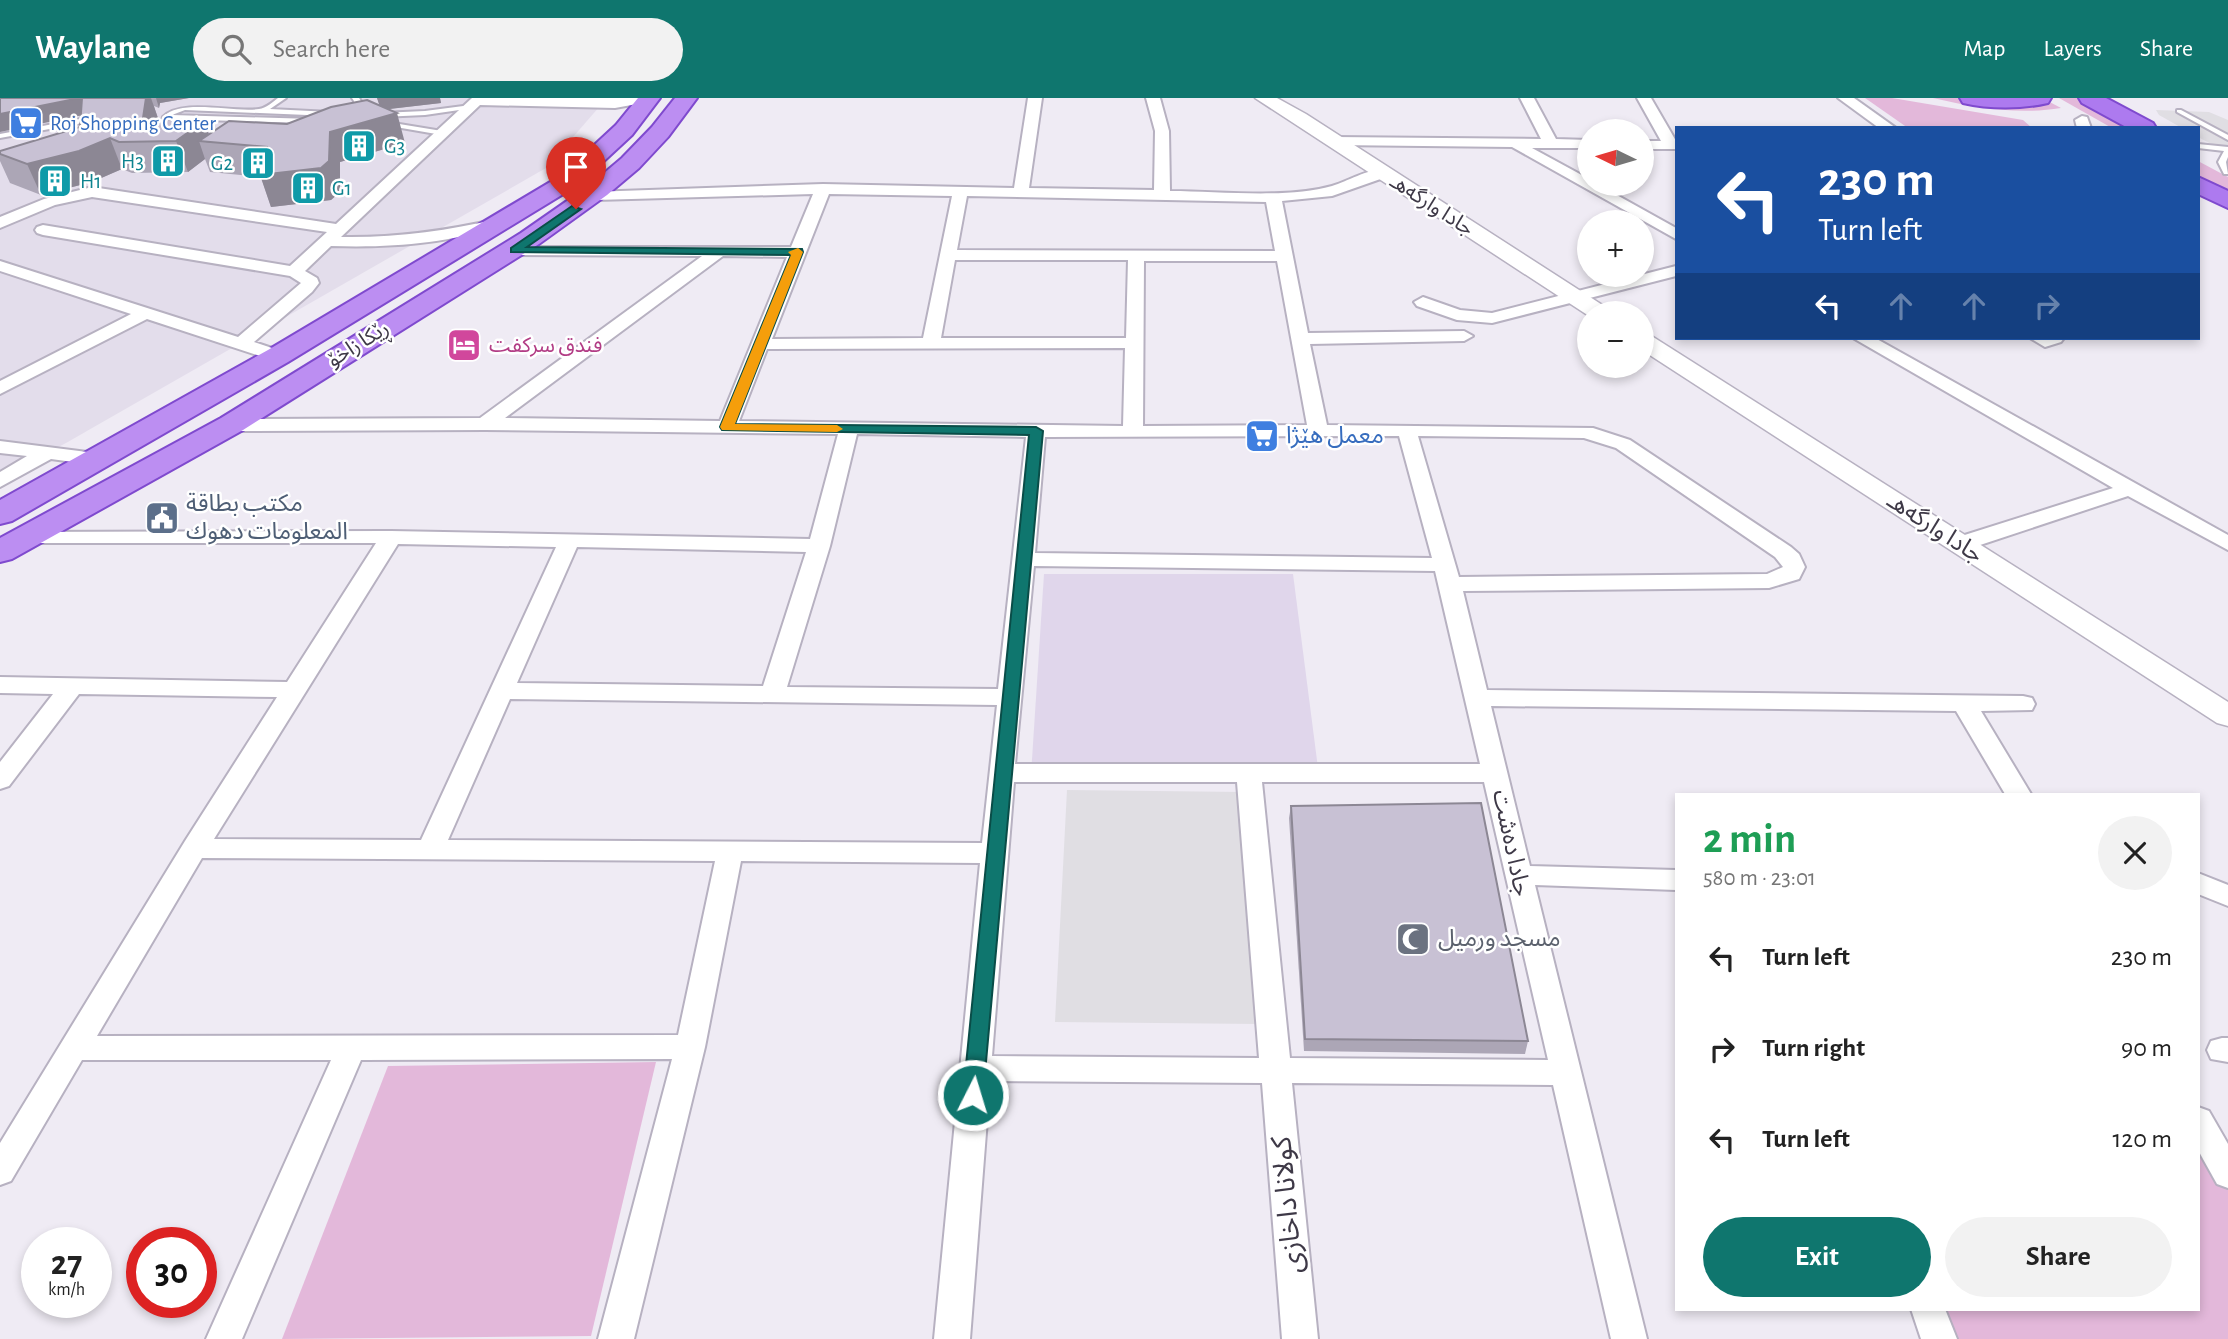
<!DOCTYPE html>
<meta charset="utf-8">
<style>
body{margin:0;font-family:"Alegreya Sans","Noto Sans Arabic",sans-serif;background:#f2f2f2;color:#222;height:100vh;display:flex;flex-direction:column;font-size:26px;white-space:nowrap}
*{box-sizing:border-box;margin:0}
p{font-size:23px;color:#767676}
.icon{flex:none;width:38px;height:38px;fill:none;stroke:currentColor;stroke-width:2;stroke-linecap:round;stroke-linejoin:round}
.map{position:relative;flex:1;overflow:hidden}
.sheet{position:absolute;left:1675px;top:695px;width:525px;height:518px;display:flex;flex-direction:column;background:#fff;border-radius:0px;box-shadow:0 4px 10px #0003}
.sheet>*{flex:none}
.guide{position:absolute;left:1675px;top:28px;width:525px;height:214px;border-radius:0px;box-shadow:0 4px 10px #0003;background:#1a4fa0;color:#fff;overflow:hidden}
.needle{width:46px;rotate:275deg}
.fabs{position:absolute;left:1577px;top:21px;display:grid;gap:14px}
.fabs a{display:grid;place-items:center;width:77px;height:77px;border-radius:50%;background:#fff;box-shadow:0 4px 10px #0003;font-size:35px}
.speed{position:absolute;left:21px;top:1129px;display:flex;gap:14px;font-size:35px;font-weight:700;text-align:center}
.speed>*{display:grid;place-content:center;width:91px;height:91px;border-radius:50%;background:#fff;box-shadow:0 4px 10px #0003;line-height:1}
.speed small{font-size:18px;font-weight:400}
.speed .limit{border:10px solid #d22;background:#fff;color:#111}
.pin{position:absolute;display:grid;place-items:center;width:60px;height:60px;color:#fff;margin:-72px -30px;border-radius:50% 50% 50% 0;rotate:-45deg;box-shadow:0 0 7px #0007}
.pin .icon{rotate:45deg}
.me{position:absolute;width:77px;margin:-38px;rotate:5deg;stroke-linejoin:round;filter:drop-shadow(0 0 5px #0008)}
.turn{display:flex;align-items:center;gap:24px;height:147px;padding:0 28px;font-size:32px}
.turn .icon{width:91px;height:91px;stroke-width:2.5}
.turn b{display:block;font-size:49px;line-height:60px}
.lanes{display:flex;align-items:center;height:66px;padding:0 28px;background:#0003;justify-content:center;gap:35px;direction:ltr}
.lanes .off{opacity:.35}
.round{display:grid;place-items:center;flex:none;width:74px;height:74px;border-radius:37px;background:#f2f2f2}
.summary{display:flex;align-items:center;justify-content:space-between;height:119px;padding:0 28px}
h1{font-size:42px;font-weight:700;line-height:52px;color:#1e9e55}
.cta{display:flex;gap:14px;margin-top:auto;padding:14px 28px}
.cta a{flex:1;height:80px;border-radius:42px;background:#0f766e;color:#fff;font-size:28px;font-weight:700;line-height:80px;text-align:center}
.cta a+a{background:#f2f2f2;color:#222}
ul{padding:0;list-style:none}
li{display:flex;align-items:center;gap:21px;height:91px;padding:0 28px}
li div{flex:1}
li b{display:block;font-size:26px}
li em{font-style:normal}
header{display:flex;align-items:center;gap:42px;box-sizing:border-box;height:98px;padding:0 35px;background:#0f766e;color:#fff}
header strong{font-size:33px}
nav{display:flex;gap:38px;margin-inline-start:auto;font-size:24px}
.search{width:490px;height:63px;background:#f2f2f2;display:flex;align-items:center;gap:18px;box-sizing:border-box;padding:0 24px;border-radius:38px;color:#767676;font-size:26px}
.map>svg:first-child{display:block}
.residential{fill:#e3ddeb}
.education{fill:#e0d6eb}
.green{fill:#e3b8da}
.parking{fill:#e0dee3}
.lines{fill:none;stroke-linecap:round;stroke-linejoin:round}
.service-casing{stroke:#b7b1c1;stroke-width:4}
.minor-casing{stroke:#b7b1c1;stroke-width:4}
.tertiary-casing{stroke:#b7b1c1;stroke-width:3}
.trunk-casing{stroke:#7f4ace;stroke-width:4}
.motorway-casing{stroke:#7f4ace;stroke-width:4}
.service{fill:#fff;fill-rule:evenodd}
.minor{fill:#fff;fill-rule:evenodd}
.tertiary{fill:#fff;fill-rule:evenodd}
.trunk{fill:#bc8ef2;fill-rule:evenodd}
.motorway{fill:#ad7aef;fill-rule:evenodd}
.wall{fill:#aca6b6}
.shaded-wall{fill:#8c8794}
.building{fill:#c8c1d4;stroke:#8c8794;stroke-width:2}
.route{fill:#0f766e;stroke:#0a4d48;stroke-width:2}
.slow{fill:#f59e0b}
.labels{text-anchor:middle;dominant-baseline:central;stroke-width:5;stroke-linejoin:round;paint-order:stroke}
.far-shop-label{font-size:21px;fill:#366cbe;stroke:#fff;text-anchor:start}
.far-culture-label{font-size:21px;fill:#0d838f;stroke:#fff;text-anchor:start}
.far-street-label{font-size:21px;fill:#3e3947;stroke:#fff}
.far-hotel-label{font-size:21px;fill:#b23c85;stroke:#fff;text-anchor:start}
.shop-label{font-size:24px;fill:#366cbe;stroke:#fff;text-anchor:start}
.service-label{font-size:24px;fill:#4e5e75;stroke:#fff;text-anchor:start}
.street-label{font-size:24px;fill:#3e3947;stroke:#fff}
.worship-label{font-size:24px;fill:#5b616d;stroke:#fff;text-anchor:start}
.near-street-label{font-size:28px;fill:#3e3947;stroke:#fff}
</style>
<header>
<strong>Waylane</strong>
<div class="search"><svg class="icon" aria-label="search" viewBox="0 0 24 24"><circle cx="10" cy="10" r="6"/><path d="M15 15l6 6"/></svg>Search here</div>
<nav><a>Map</a><a>Layers</a><a>Share</a></nav>
</header>
<div class="map">
<svg width="2228" height="1241" viewBox="0 0 2228 1241">
<rect width="100%" height="100%" fill="#efebf4"/>
<path class="residential" d="M0,0H607L546,70L66,345L0,379Z"/>
<path class="education" d="M1044,476H1293L1319,678L1031,677Z"/>
<g class="green">
<path d="M1865,0H1892L2023,22L2032,30H1908Z"/>
<path d="M1933,0H2042L2061,10C2018,17 1975,10 1933,0Z"/>
<path d="M2059,0H2085L2139,30H2112Z"/>
<path d="M2198,63L2228,79V96L2198,79Z"/>
<path d="M656,964L591,1238L282,1241L388,968Z"/>
<path d="M2198,1022L2228,1076V1241H1939L1928,1211H2198Z"/>
</g>
<g class="parking">
<path d="M2156,12L2209,14L2228,22V55L2198,39V30H2182L2159,17Z"/>
<path d="M1067,692L1243,694L1258,926L1055,924Z"/>
</g>
<g class="lines">
<g class="service-casing">
<g id="service">
<path d="M278,0H286L270,11L331,14L335,16L331,18L185,12L172,17L313,21L314,23L310,25L167,21L163,19C181,0 234,15 259,11C266,10 273,4 278,0Z"/>
<path d="M352,0H359L361,3L359,18L353,17L354,3Z"/>
<path d="M471,7L473,8V10L425,17L381,19L377,17L381,15L425,13Z"/>
<path d="M2177,12H2181L2228,37V42L2177,14Z"/>
<path d="M96,18H99V22L0,40V36Z"/>
<path d="M381,23L442,33L446,35L442,37L384,27L380,25Z"/>
<path d="M2198,46L2228,49V59L2226,64L2228,76H2224L2218,64L2224,53L2198,50Z"/>
</g>
</g>
<g class="minor-casing">
<g id="minor">
<path d="M472,0H655L653,3L615,10L480,7L341,139C396,140 445,133 498,121L504,123L506,126L504,129C441,145 395,150 331,148L305,173L317,180L319,185L312,194L254,244L284,254L287,258L284,262H272L147,221L0,296V283L131,216L0,173V163L238,239L301,185L290,178L43,137L37,135L35,132L37,129L43,127L290,168L327,134L92,99L55,107L0,130V119L44,101L92,89L336,126Z"/>
<path d="M1028,0H1042L1029,90L1154,92L1155,33L1146,0H1160L1169,33L1170,93C1218,93 1286,101 1332,88C1349,83 1373,68 1389,72L1392,75L1389,78L1332,98L1282,103L1308,235L1464,233L1473,238L1464,243L1310,246L1327,327L1593,330L1630,342L1791,449L1799,456L1805,469L1799,481L1769,490L1463,493L1487,592L2023,598L2032,600L2035,606L2032,612L1981,613L2031,696H2005L1956,613L1491,608L1530,768L1676,772V792L1535,787L1647,1241H1611L1553,987L1292,985L1318,1241H1282L1262,985L990,983L970,1241H934L980,765L741,763L705,949L634,1241H598L672,961L361,962L242,1241H206L331,962H82L11,1083L0,1087V1045L185,743L277,599L79,596L9,688L0,691V664L53,596L0,595V579L287,584L376,445H27L19,444L16,439L19,434L391,433L810,441L838,336L485,332L230,333L220,327L230,321L480,320L702,158L515,157L509,155L507,152L509,149H791L813,96L596,102L591,100L588,97L591,94L823,86L1014,90ZM829,96L952,98L923,240L772,241ZM967,98L1266,104L1275,153L957,152ZM723,158L787,159L720,323L505,320ZM955,162H1128L1126,240H941ZM1144,163H1277L1307,327L1143,328ZM1125,250L1123,328L739,323L767,251ZM857,336L1026,339L998,591L787,589L830,448ZM1399,338L1432,460L1035,455L1045,339ZM1418,338L1584,340L1616,350L1775,459L1783,469L1767,476L1459,479ZM398,446L556,449L421,742L214,741ZM577,449L806,454L763,588L517,585ZM1034,468L1435,473L1480,666H1015ZM510,601L997,607L982,745L448,742ZM1014,684H1237L1259,960L992,958ZM1262,684H1484L1548,962L1290,960ZM202,760L715,763L678,937L97,938Z"/>
<path d="M1520,0H1534L1556,41L1589,42V50H1532L1589,81V86H1597L1676,130V141L1512,49L1334,47L1327,43L1334,39L1541,41Z"/>
<path d="M1637,0H1651L1676,43V51H1642V43H1661Z"/>
<path d="M1838,0H1854L1896,30H1879Z"/>
<path d="M2082,18L2087,19L2091,30H2077L2075,22Z"/>
<path d="M1676,168V178L1492,225L1457,222L1417,208L1414,204L1423,199L1460,212L1492,215Z"/>
<path d="M1853,240H1875L2228,437V452L2128,398L1968,451H1952L1949,446L1952,441L2113,390Z"/>
<path d="M2030,240H2064L2061,244L2045,249Z"/>
<path d="M0,343L95,355L102,357L105,361L102,365L95,367L51,361L0,389V374L27,358L0,355Z"/>
<path d="M2198,775L2228,787V808L2198,796Z"/>
<path d="M2222,940H2228V964L2211,961L2207,952L2211,943Z"/>
<path d="M2198,1009L2209,1013L2228,1046V1090L2217,1086L2198,1052Z"/>
<path d="M1911,1211H1945L1957,1241H1921Z"/>
</g>
</g>
<g class="tertiary-casing">
<g id="tertiary">
<path d="M1255,0H1277L1306,16L1607,210L1610,215H1589V218Z"/>
<path d="M1642,235L1650,237L2228,604V628L2217,625L1642,252Z"/>
</g>
</g>
<g class="trunk-casing">
<g id="trunk">
<path d="M638,0H660L632,37L578,87L288,264L12,423L0,426V402L268,252L562,77L616,27Z"/>
<path d="M675,0H697L668,39L639,70L607,97L539,146L243,332L12,461L0,464V440L221,320L521,135L590,87L622,60L652,29Z"/>
</g>
</g>
<g class="motorway-casing">
<g id="motorway">
<path d="M1960,0H2051L2048,5C2022,11 1989,11 1963,5Z"/>
<path d="M2079,0H2106L2153,25L2156,30H2128L2082,5Z"/>
<path d="M2198,79L2228,93V110L2198,96Z"/>
</g>
</g>
<use href="#service" class="service"/>
<use href="#minor" class="minor"/>
<use href="#tertiary" class="tertiary"/>
<use href="#trunk" class="trunk"/>
<use href="#motorway" class="motorway"/>
</g>
<g class="wall">
<path d="M0,0H189L160,5L159,10L154,8L158,21L204,23L209,36L287,26L380,8L377,0H440L441,5L388,11L405,45L340,64V94L331,102L271,109L261,79L210,74L205,61L188,74L132,75L122,71L92,84L41,97L10,85L0,63V53L80,29L81,17Z"/>
<path d="M1291,708L1528,943L1525,956L1304,953L1289,720Z"/>
</g>
<g class="shaded-wall">
<path d="M80,0H98L103,13L0,34V16Z"/>
<path d="M146,0H151L158,20L156,43L143,20Z"/>
<path d="M156,0H189L160,5L159,10Z"/>
<path d="M377,0H440L441,5L381,12Z"/>
<path d="M397,15L405,45L340,64V94L331,102L271,109L260,77L330,34Z"/>
<path d="M204,23L212,45L199,43L205,61L188,74L176,43Z"/>
<path d="M110,40L122,71L92,84L41,97L27,66Z"/>
</g>
<g class="building">
<path d="M0,0H80L0,16Z"/>
<path d="M82,0H146L143,20L204,23L176,43L119,44L110,40L79,53L27,66L0,56V53L80,29Z"/>
<path d="M367,2L397,15L330,34L329,63L321,70L260,77L267,49L199,43L229,23L287,26L331,9Z"/>
<path d="M1481,705L1528,943L1305,941L1291,708Z"/>
</g>
<path class="route" d="M572,108L581,111L527,149L802,151L803,154L735,326L1036,329L1043,333L983,997L980,1003L973,1005L966,1003L963,997L1029,337L722,332L720,329L791,157L511,154V150Z"/>
<path class="slow" d="M798,150L803,154L735,326L837,327L843,331L837,334L722,332L720,329L791,157L788,154Z"/>
<defs>
<g id="supermarket-square" transform="scale(1.75)"><rect x="-9" y="-9" width="18" height="18" rx="4" fill="#3f7fe0" stroke="#fff"/><path d="M-6-5.5h2.5l.6 2H6L4.5 2H-2.5L-4.4-4H-6ZM-1.5 3.2a1.3 1.3 0 1 0 .1 0ZM3 3.2a1.3 1.3 0 1 0 .1 0Z" fill="#fff"/></g>
<g id="building-square" transform="scale(1.75)"><rect x="-9" y="-9" width="18" height="18" rx="4" fill="#0f9aa8" stroke="#fff"/><path d="M-4-6H4V6H1V3H-1V6H-4ZM-2.5-4.3h1.7v1.8h-1.7ZM.8-4.3h1.7v1.8H.8ZM-2.5-1h1.7V.8h-1.7ZM.8-1h1.7V.8H.8Z" fill="#fff"/></g>
<g id="hotel-square" transform="scale(1.75)"><rect x="-9" y="-9" width="18" height="18" rx="4" fill="#d1479c" stroke="#fff"/><path d="M-6-4.5h1.5V1H6V5H4.5V3h-9V5H-6ZM-4 0a1.8 1.8 0 1 1 3.6 0ZM.5 0V-2.5h3Q6-2.5 6 0Z" fill="#fff"/></g>
<g id="civic-square" transform="scale(1.75)"><rect x="-9" y="-9" width="18" height="18" rx="4" fill="#5c6f8a" stroke="#fff"/><path d="M-.6-6.5H3V-4.5H.6V-3L4-1V1h2V6H-6V1h2V-1L-.6-3ZM-1.2 2.5V6h2.4V2.5Z" fill="#fff"/></g>
<g id="mosque-square" transform="scale(1.75)"><rect x="-9" y="-9" width="18" height="18" rx="4" fill="#6b7280" stroke="#fff"/><path d="M3.5-4.9A6 6 0 1 0 3.5 4.9A5 5 0 1 1 3.5-4.9Z" fill="#fff"/></g>
</defs>
<g fill-rule="evenodd">
<use href="#supermarket-square" x="26" y="25"/>
<use href="#building-square" x="359" y="48"/>
<use href="#building-square" x="168" y="63"/>
<use href="#building-square" x="258" y="65"/>
<use href="#building-square" x="55" y="83"/>
<use href="#building-square" x="308" y="90"/>
<use href="#hotel-square" x="464" y="247"/>
<use href="#supermarket-square" x="1262" y="338"/>
<use href="#civic-square" x="162" y="420"/>
<use href="#mosque-square" x="1413" y="841"/>
</g>
<g class="labels">
<g class="far-shop-label">
<text x="50" y="25">Roj Shopping Center</text>
</g>
<g class="far-culture-label">
<text x="384" y="48">G3</text>
<text x="144" y="63" text-anchor="end">H3</text>
<text x="233" y="65" text-anchor="end">G2</text>
<text x="80" y="83">H1</text>
<text x="332" y="90">G1</text>
</g>
<g class="far-street-label">
<text transform="translate(1432 107) rotate(33)">جادا وارگه‌هـ</text>
<text transform="translate(358 246) rotate(-32)">ڕێکا زاخۆ</text>
</g>
<g class="far-hotel-label">
<text x="489" y="247">فندق سركفت</text>
</g>
<g class="shop-label">
<text x="1286" y="338">معمل ھێژا</text>
</g>
<g class="service-label">
<text x="186" y="406">مكتب بطاقة<tspan x="186" dy="28">المعلومات دهوك</tspan></text>
</g>
<g class="street-label">
<text transform="translate(1935 430) rotate(33)">جادا وارگه‌هـ</text>
<text transform="translate(1511 745) rotate(78)">جادا دەشت</text>
</g>
<g class="worship-label">
<text x="1438" y="841">مسجد ورميل</text>
</g>
<g class="near-street-label">
<text transform="translate(1288 1107) rotate(-95)">کولانا داخازی</text>
</g>
</g>
</svg>
<div class="fabs">
<a><svg class="needle" viewBox="-14 -14 28 28"><path d="M0-13l5 13h-10z" fill="#e53935"/><path d="M0 13l5-13h-10z" fill="#767676"/></svg></a>
<a>+</a>
<a>−</a>
</div>
<div class="speed"><div>27<small>km/h</small></div><div class="limit">30</div></div>
<div class="pin" style="left:576px;top:111px;background:#d93025"><svg class="icon" aria-label="arrive" viewBox="0 0 24 24"><path d="M6 21V4h12l-3 4 3 4H6"/></svg></div>
<svg class="me" style="left:973px;top:997px" viewBox="-20 -20 40 40"><circle r="17" fill="#0f766e" stroke="#fff" stroke-width="3"/><path d="M0-11L8 9 0 5-8 9z" fill="#fff"/></svg>
<div class="guide">
<div class="turn"><svg class="icon" aria-label="left" viewBox="0 0 24 24"><path d="M17 20v-9H6M10 6l-5 5 5 5"/></svg><div><b>230 m</b>Turn left</div></div>
<div class="lanes"><svg class="icon" aria-label="left" viewBox="0 0 24 24"><path d="M17 20v-9H6M10 6l-5 5 5 5"/></svg><svg class="icon off" aria-label="ahead" viewBox="0 0 24 24"><path d="M12 20V5M6 11l6-6 6 6"/></svg><svg class="icon off" aria-label="ahead" viewBox="0 0 24 24"><path d="M12 20V5M6 11l6-6 6 6"/></svg><svg class="icon off" aria-label="right" viewBox="0 0 24 24"><path d="M7 20v-9h11M14 6l5 5-5 5"/></svg></div>
</div>
<section class="sheet">
<div class="summary"><div><h1>2 min</h1><p>580 m · 23:01</p></div><a class="round"><svg class="icon" aria-label="close" viewBox="0 0 24 24"><path d="M6 6l12 12M18 6L6 18"/></svg></a></div>
<ul>
<li><svg class="icon" aria-label="left" viewBox="0 0 24 24"><path d="M17 20v-9H6M10 6l-5 5 5 5"/></svg><div><b>Turn left</b></div><em>230 m</em></li>
<li><svg class="icon" aria-label="right" viewBox="0 0 24 24"><path d="M7 20v-9h11M14 6l5 5-5 5"/></svg><div><b>Turn right</b></div><em>90 m</em></li>
<li><svg class="icon" aria-label="left" viewBox="0 0 24 24"><path d="M17 20v-9H6M10 6l-5 5 5 5"/></svg><div><b>Turn left</b></div><em>120 m</em></li>
</ul>
<div class="cta"><a>Exit</a><a>Share</a></div>
</section>
</div>
